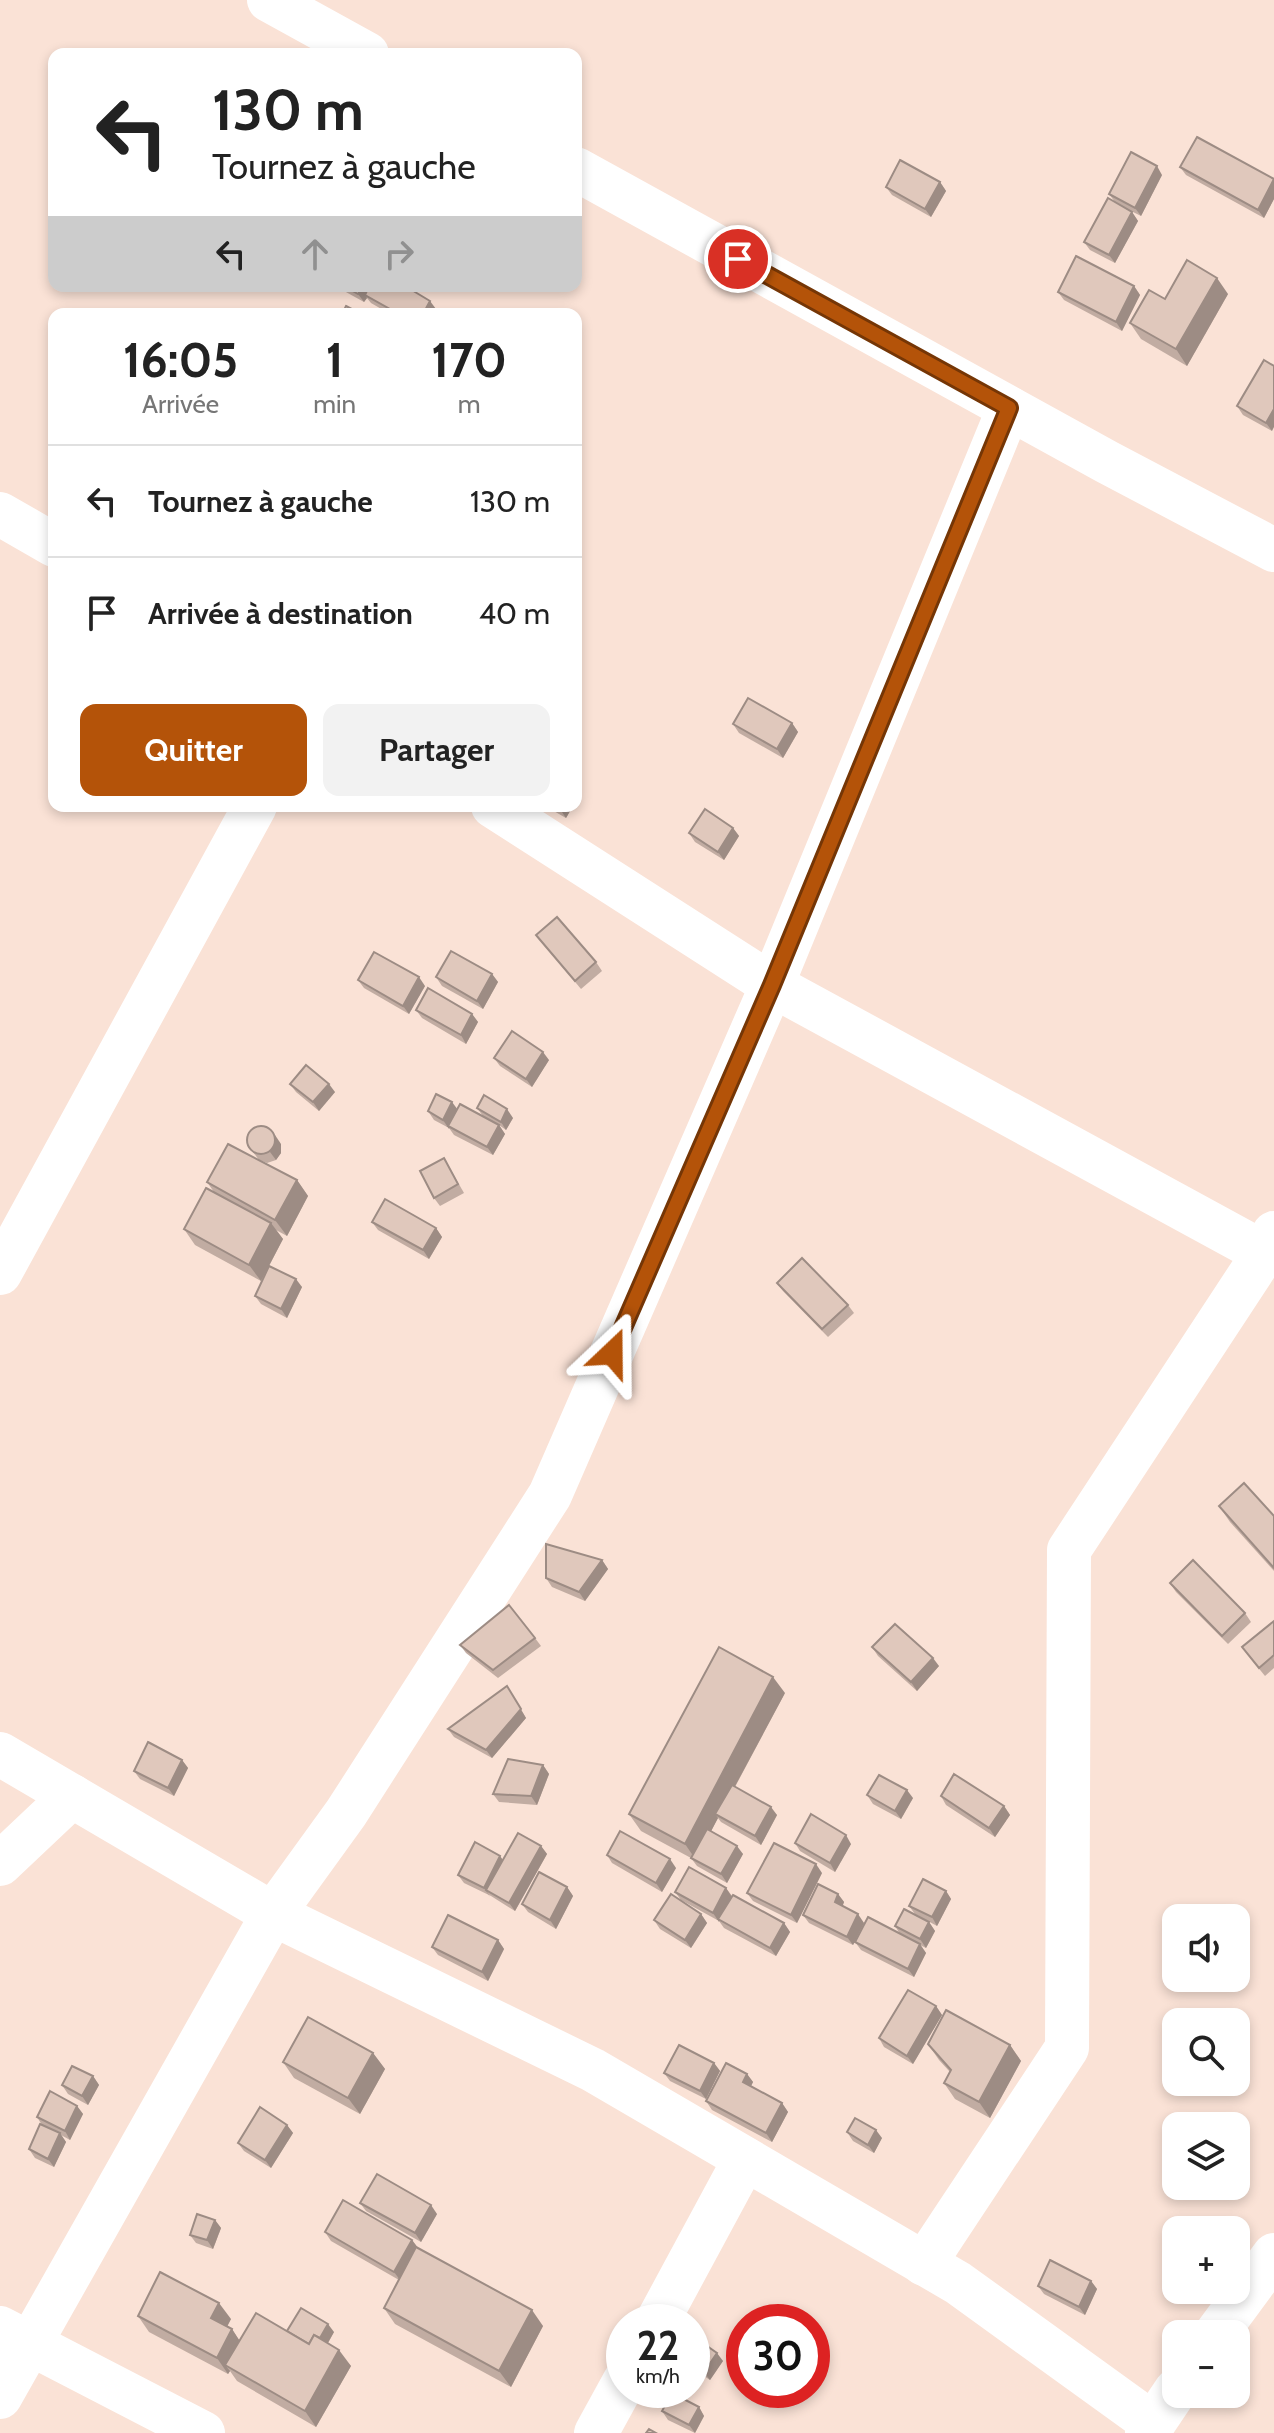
<!DOCTYPE html>
<html lang="fr">
<meta charset="utf-8">
<style>
body{margin:0;font-family:Cabin,sans-serif;background:#f2f2f2;color:#222;height:100vh;display:flex;flex-direction:column;font-size:30px;white-space:nowrap}
*{box-sizing:border-box;margin:0}
p{font-size:26px;color:#767676}
.icon{flex:none;width:44px;height:44px;fill:none;stroke:currentColor;stroke-width:2;stroke-linecap:round;stroke-linejoin:round}
.map{position:relative;flex:1;overflow:hidden}
.panel{position:absolute;left:48px;top:308px;width:534px;height:504px;display:flex;flex-direction:column;background:#fff;border-radius:16px;box-shadow:0 4px 12px #0003}
.panel>*{flex:none}
.hud{position:absolute;left:48px;top:48px;width:534px;height:244px;border-radius:16px;box-shadow:0 4px 12px #0003;background:#fff;color:#222;overflow:hidden}
.buttons{position:absolute;left:1162px;top:1904px;display:grid;gap:16px}
.buttons a{display:grid;place-items:center;width:88px;height:88px;border-radius:16px;background:#fff;box-shadow:0 4px 12px #0003;font-size:40px}
.speed{position:absolute;left:606px;top:2304px;display:flex;gap:16px;font-size:40px;font-weight:700;text-align:center}
.speed>*{display:grid;place-content:center;width:104px;height:104px;border-radius:50%;background:#fff;box-shadow:0 4px 12px #0003;line-height:1}
.speed small{font-size:20px;font-weight:400}
.speed .limit{border:12px solid #d22;background:#fff;color:#111}
.pin{position:absolute;display:grid;place-items:center;width:68px;height:68px;color:#fff;margin:-34px;border:4px solid #fff;border-radius:50%;box-shadow:0 2px 8px #0007}
.me{position:absolute;width:88px;margin:-44px;rotate:23deg;stroke-linejoin:round;filter:drop-shadow(0 0 6px #0008)}
.turn{display:flex;align-items:center;gap:28px;height:168px;padding:0 32px;font-size:36px}
.turn .icon{width:104px;height:104px;stroke-width:2.5}
.turn b{display:block;font-size:56px;line-height:68px}
.lanes{display:flex;align-items:center;height:76px;padding:0 32px;background:#0003;justify-content:center;gap:40px;direction:ltr}
.lanes .off{opacity:.35}
.eta{display:flex;justify-content:space-evenly;align-items:center;height:136px;text-align:center}
.eta b{font-size:48px;font-weight:700;line-height:56px}
.cta{display:flex;gap:16px;margin-top:auto;padding:16px 32px}
.cta a{flex:1;height:92px;border-radius:16px;background:#b45309;color:#fff;font-size:32px;font-weight:700;line-height:92px;text-align:center}
.cta a+a{background:#f2f2f2;color:#222}
ul{padding:0;list-style:none}
li{display:flex;align-items:center;gap:24px;height:112px;padding:0 32px;border-top:2px solid #e0e0e0}
li div{flex:1}
li b{display:block;font-size:30px}
li em{font-style:normal}
.map>svg:first-child{display:block}
.lines{fill:none;stroke-linecap:round;stroke-linejoin:round}
.minor{stroke:#fff;stroke-width:44}
.major{stroke:#fff;stroke-width:44}
.wall{fill:#c1aca2}
.shaded-wall{fill:#9d8c84}
.building{fill:#e0c8bc;stroke:#9d8c84;stroke-width:2}
.route-casing{stroke:#753606;stroke-width:20}
.route{stroke:#b45309;stroke-width:14}
</style>
<div class="map">
<svg width="1274" height="2433" viewBox="0 0 1274 2433">
<rect width="100%" height="100%" fill="#fae2d6"/>
<g class="lines">
<g class="minor">
<path d="M0,514L54,545"/>
<path d="M493,806L772,985L1264,1253"/>
<path d="M0,1273L255,806"/>
<path d="M0,1754L273,1914L593,2070L958,2283L1152,2423"/>
<path d="M0,1864L72,1796"/>
<path d="M924,2264L1067,2048L1069,1550L1264,1253L1274,1233"/>
<path d="M657,2322L745,2159"/>
<path d="M0,2328L203,2433"/>
<path d="M1216,2334L1274,2255"/>
<path d="M0,2397L273,1914L346,1813L550,1495L772,985L1009,408"/>
<path d="M596,2433L624,2382"/>
<path d="M1147,2433L1176,2390"/>
</g>
<g class="major">
<path d="M269,0L367,54"/>
<path d="M576,169L1107,462L1274,550"/>
</g>
</g>
<g class="wall">
<path d="M1180,167L1274,179V199L1264,218L1186,175Z"/>
<path d="M1162,175L1141,216L1119,205L1132,212L1138,221L1115,263L1090,250L1084,242L1115,202L1109,194Z"/>
<path d="M940,182L946,191L931,217L892,195L886,187Z"/>
<path d="M335,286H405L436,309L434,314H390L371,303L367,298L364,302Z"/>
<path d="M1134,286L1140,295L1122,331L1064,300L1058,292Z"/>
<path d="M1228,294L1187,366L1141,339L1130,323L1165,299Z"/>
<path d="M1264,360L1272,431L1243,415L1237,406Z"/>
<path d="M792,723L798,732L783,758L739,733L733,724Z"/>
<path d="M545,806H573L566,818Z"/>
<path d="M733,828L739,836L724,860L695,842L689,833Z"/>
<path d="M536,935L596,962L602,971L581,989Z"/>
<path d="M492,974L498,982L483,1009L442,986L436,977Z"/>
<path d="M358,980L425,986L409,1014L364,988Z"/>
<path d="M416,1010L472,1014L478,1022L466,1044L422,1018Z"/>
<path d="M494,1058L549,1060L532,1087L500,1066Z"/>
<path d="M290,1084L335,1092L319,1111L296,1092Z"/>
<path d="M477,1108L513,1118L506,1130L499,1125L505,1134L493,1155L454,1135L449,1128L434,1120L428,1111L457,1109L483,1116Z"/>
<path d="M247,1144H281V1153L276,1160L267,1163L259,1160Z"/>
<path d="M444,1158L464,1193L440,1206L434,1198Z"/>
<path d="M297,1180L308,1196L287,1236L276,1230L283,1239L269,1266L302,1287L287,1318L261,1304L255,1296L269,1266L261,1281L195,1245L184,1229L214,1192L207,1182Z"/>
<path d="M372,1222L436,1228L442,1237L429,1259L378,1230Z"/>
<path d="M777,1283L848,1305L854,1313L828,1337L783,1291Z"/>
<path d="M1219,1506L1274,1516V1571L1230,1522Z"/>
<path d="M602,1560L608,1569L585,1601L552,1587L546,1578Z"/>
<path d="M1170,1583L1245,1613L1251,1622L1228,1644L1176,1592Z"/>
<path d="M1274,1621V1668L1265,1676L1248,1655Z"/>
<path d="M535,1638L541,1646L498,1678L466,1653L460,1645Z"/>
<path d="M872,1647L939,1666L917,1691L878,1656Z"/>
<path d="M507,1686L526,1718L492,1758L454,1737L448,1729Z"/>
<path d="M785,1693L735,1787L777,1815L761,1845L721,1822L718,1818L711,1831L743,1854L727,1883L697,1866L691,1858L641,1831L629,1814Z"/>
<path d="M182,1760L188,1768L174,1796L140,1779L134,1771Z"/>
<path d="M543,1765L549,1774L537,1805L499,1802L493,1794Z"/>
<path d="M867,1795L913,1798L901,1819L873,1804Z"/>
<path d="M941,1796L1004,1806L1010,1815L995,1837L946,1805Z"/>
<path d="M795,1843L851,1844L835,1872L800,1851Z"/>
<path d="M541,1846L547,1854L515,1911L491,1896L464,1883L458,1875L500,1856L503,1860Z"/>
<path d="M607,1855L676,1868L662,1892L612,1863Z"/>
<path d="M822,1873L797,1923L753,1901L747,1893Z"/>
<path d="M567,1887L573,1896L556,1929L528,1912L522,1904Z"/>
<path d="M726,1888L732,1896L784,1923L790,1932L776,1956L724,1928L719,1921L681,1900L675,1892Z"/>
<path d="M946,1891L951,1899L937,1926L915,1914L909,1906Z"/>
<path d="M838,1894L844,1902L842,1906L864,1923L900,1934L895,1926L929,1922L935,1931L926,1948L920,1945L926,1953L914,1977L861,1950L855,1942L853,1945L809,1923L803,1915Z"/>
<path d="M701,1914L707,1923L691,1948L660,1929L654,1920Z"/>
<path d="M498,1940L504,1949L488,1981L438,1955L432,1947Z"/>
<path d="M936,2006L942,2015L913,2064L884,2047L879,2038Z"/>
<path d="M928,2044L1010,2045L1021,2061L990,2118L955,2099L944,2083L950,2072L939,2060Z"/>
<path d="M373,2053L385,2069L360,2114L294,2078L283,2062Z"/>
<path d="M714,2063L720,2071L706,2099L670,2081L664,2073Z"/>
<path d="M747,2074L753,2082L751,2086L782,2103L788,2112L772,2142L712,2110L706,2101Z"/>
<path d="M93,2076L99,2085L88,2105L68,2094L62,2085Z"/>
<path d="M77,2106L83,2114L70,2140L61,2135L66,2142L54,2167L35,2158L29,2149L42,2125L37,2117Z"/>
<path d="M287,2125L293,2133L271,2168L244,2151L238,2143Z"/>
<path d="M847,2132L882,2138L874,2153L853,2141Z"/>
<path d="M360,2203L437,2214L421,2242L366,2211Z"/>
<path d="M215,2220L221,2228L213,2249L196,2243L190,2235Z"/>
<path d="M325,2232L412,2240L418,2248L543,2326L511,2387L395,2324L384,2308L399,2280L331,2241Z"/>
<path d="M1091,2281L1097,2289L1085,2315L1044,2294L1038,2286Z"/>
<path d="M138,2316L231,2319L227,2327L232,2329L239,2340L287,2331L334,2332L328,2343L351,2366L316,2427L237,2381L230,2371L228,2374L149,2332Z"/>
<path d="M692,2347L723,2361L710,2380L692,2368Z"/>
<path d="M699,2407L704,2416L695,2433L668,2420L662,2411Z"/>
</g>
<g class="shaded-wall">
<path d="M1157,166L1162,175L1141,216L1135,208Z"/>
<path d="M1274,179V199L1264,218L1258,210Z"/>
<path d="M940,182L946,191L931,217L925,209Z"/>
<path d="M1132,212L1138,221L1115,263L1109,255Z"/>
<path d="M1217,278L1228,294L1187,366L1176,349Z"/>
<path d="M363,286H374L365,295L367,298L364,302L358,294Z"/>
<path d="M1134,286L1140,295L1122,331L1116,322Z"/>
<path d="M430,301L436,309L434,314H423Z"/>
<path d="M1274,409V427L1272,431L1266,423Z"/>
<path d="M792,723L798,732L783,758L777,749Z"/>
<path d="M562,806H573L566,818L560,809Z"/>
<path d="M733,828L739,836L724,860L718,852Z"/>
<path d="M492,974L498,982L483,1009L477,1001Z"/>
<path d="M419,977L425,986L409,1014L403,1006Z"/>
<path d="M472,1014L478,1022L466,1044L461,1035Z"/>
<path d="M543,1052L549,1060L532,1087L526,1079Z"/>
<path d="M329,1084L335,1092L319,1111L313,1102Z"/>
<path d="M452,1102L458,1110L449,1129L443,1120Z"/>
<path d="M507,1109L513,1118L506,1130L501,1122Z"/>
<path d="M499,1125L505,1134L493,1155L487,1147Z"/>
<path d="M275,1135L281,1144V1153L276,1160L270,1152Z"/>
<path d="M297,1180L308,1196L287,1236L275,1220Z"/>
<path d="M271,1223L283,1239L261,1281L249,1265Z"/>
<path d="M436,1228L442,1237L429,1259L423,1250Z"/>
<path d="M296,1279L302,1287L287,1318L281,1309Z"/>
<path d="M602,1560L608,1569L585,1601L579,1592Z"/>
<path d="M933,1658L939,1666L917,1691L911,1682Z"/>
<path d="M773,1677L785,1693L719,1816L715,1814L718,1818L696,1860L685,1844Z"/>
<path d="M507,1686L526,1718L492,1758L486,1750Z"/>
<path d="M182,1760L188,1768L174,1796L168,1788Z"/>
<path d="M543,1765L549,1774L537,1805L531,1796Z"/>
<path d="M907,1790L913,1798L901,1819L895,1811Z"/>
<path d="M1004,1806L1010,1815L995,1837L989,1828Z"/>
<path d="M771,1807L777,1815L761,1845L755,1836Z"/>
<path d="M846,1835L851,1844L835,1872L830,1863Z"/>
<path d="M541,1846L547,1854L515,1911L509,1903Z"/>
<path d="M737,1846L743,1854L727,1883L721,1874Z"/>
<path d="M500,1856L506,1865L486,1890L490,1897L484,1888Z"/>
<path d="M670,1859L676,1868L662,1892L656,1883Z"/>
<path d="M816,1864L822,1873L797,1923L791,1915Z"/>
<path d="M567,1887L573,1896L556,1929L550,1920Z"/>
<path d="M726,1888L732,1897L719,1922L713,1913Z"/>
<path d="M946,1891L951,1899L937,1926L932,1917Z"/>
<path d="M838,1894L844,1902L841,1911L835,1902Z"/>
<path d="M701,1914L707,1923L691,1948L685,1940Z"/>
<path d="M858,1914L864,1923L853,1945L847,1937Z"/>
<path d="M929,1922L935,1931L926,1948L920,1939Z"/>
<path d="M784,1923L790,1932L776,1956L770,1948Z"/>
<path d="M498,1940L504,1949L488,1981L482,1972Z"/>
<path d="M920,1944L926,1953L914,1977L908,1969Z"/>
<path d="M936,2006L942,2015L913,2064L907,2056Z"/>
<path d="M1010,2045L1021,2061L990,2118L979,2102Z"/>
<path d="M373,2053L385,2069L360,2114L348,2098Z"/>
<path d="M714,2063L720,2071L706,2099L700,2091Z"/>
<path d="M747,2074L753,2082L749,2090L743,2082Z"/>
<path d="M93,2076L99,2085L88,2105L82,2096Z"/>
<path d="M782,2103L788,2112L772,2142L766,2133Z"/>
<path d="M77,2106L83,2114L70,2140L65,2131Z"/>
<path d="M287,2125L293,2133L271,2168L265,2160Z"/>
<path d="M876,2130L882,2138L874,2153L868,2145Z"/>
<path d="M60,2133L66,2142L54,2167L48,2159Z"/>
<path d="M431,2205L437,2214L421,2242L415,2233Z"/>
<path d="M215,2220L221,2228L213,2249L207,2240Z"/>
<path d="M412,2240L418,2248L400,2280L394,2272Z"/>
<path d="M1091,2281L1097,2289L1085,2315L1079,2307Z"/>
<path d="M219,2303L231,2319L223,2334L211,2318Z"/>
<path d="M532,2310L543,2326L511,2387L499,2371Z"/>
<path d="M328,2324L334,2332L320,2357L314,2348Z"/>
<path d="M232,2329L243,2346L225,2365L230,2371L228,2374L217,2358Z"/>
<path d="M339,2350L351,2366L316,2427L305,2411Z"/>
<path d="M717,2353L723,2361L710,2380L704,2372Z"/>
<path d="M699,2407L704,2416L695,2433L689,2425Z"/>
</g>
<g class="building">
<path d="M1197,137L1274,179L1258,210L1180,167Z"/>
<path d="M1131,152L1157,166L1135,208L1109,194Z"/>
<path d="M900,160L940,182L925,209L886,187Z"/>
<path d="M1108,198L1132,212L1109,255L1084,242Z"/>
<path d="M1076,256L1134,286L1116,322L1058,292Z"/>
<path d="M1187,260L1217,278L1176,349L1130,323L1149,290L1165,299Z"/>
<path d="M344,286H363L358,294Z"/>
<path d="M369,286H405L430,301L423,314H399L365,295Z"/>
<path d="M346,306L361,314H342Z"/>
<path d="M1264,360L1274,366V409L1266,423L1237,406Z"/>
<path d="M748,698L792,723L777,749L733,724Z"/>
<path d="M705,809L733,828L718,852L689,833Z"/>
<path d="M557,917L596,962L575,981L536,935Z"/>
<path d="M451,951L492,974L477,1001L436,977Z"/>
<path d="M374,952L419,977L403,1006L358,980Z"/>
<path d="M428,988L472,1014L461,1035L416,1010Z"/>
<path d="M512,1031L543,1052L526,1079L494,1058Z"/>
<path d="M306,1065L329,1084L313,1102L290,1084Z"/>
<path d="M436,1094L452,1102L443,1120L428,1111Z"/>
<path d="M484,1095L507,1109L501,1122L477,1108Z"/>
<path d="M460,1104L499,1125L487,1147L448,1126Z"/>
<circle cx="261" cy="1140" r="14"/>
<path d="M228,1144L297,1180L275,1220L207,1182Z"/>
<path d="M444,1158L458,1184L434,1198L420,1171Z"/>
<path d="M206,1188L271,1223L249,1265L184,1229Z"/>
<path d="M385,1199L436,1228L423,1250L372,1222Z"/>
<path d="M802,1258L848,1305L822,1329L777,1283Z"/>
<path d="M269,1266L296,1279L281,1309L255,1296Z"/>
<path d="M1244,1483L1274,1516V1568L1219,1506Z"/>
<path d="M546,1544L602,1560L579,1592L546,1578Z"/>
<path d="M1193,1560L1245,1613L1222,1636L1170,1583Z"/>
<path d="M509,1605L535,1638L493,1670L460,1645Z"/>
<path d="M1274,1621V1655L1259,1668L1242,1647Z"/>
<path d="M895,1624L933,1658L911,1682L872,1647Z"/>
<path d="M719,1647L773,1677L685,1844L629,1814Z"/>
<path d="M507,1686L521,1709L486,1750L448,1729Z"/>
<path d="M148,1742L182,1760L168,1788L134,1771Z"/>
<path d="M508,1759L543,1765L531,1796L493,1794Z"/>
<path d="M954,1774L1004,1806L989,1828L941,1796Z"/>
<path d="M879,1775L907,1790L895,1811L867,1795Z"/>
<path d="M732,1785L771,1807L755,1836L715,1814Z"/>
<path d="M811,1814L846,1835L830,1863L795,1843Z"/>
<path d="M707,1829L737,1846L721,1874L691,1858Z"/>
<path d="M620,1831L670,1859L656,1883L607,1855Z"/>
<path d="M518,1833L541,1846L509,1903L486,1890Z"/>
<path d="M475,1842L500,1856L484,1888L458,1875Z"/>
<path d="M774,1843L816,1864L791,1915L747,1893Z"/>
<path d="M689,1867L726,1888L713,1913L675,1892Z"/>
<path d="M539,1872L567,1887L550,1920L522,1904Z"/>
<path d="M923,1879L946,1891L932,1917L909,1906Z"/>
<path d="M818,1884L838,1894L835,1902L858,1914L847,1937L803,1915Z"/>
<path d="M671,1894L701,1914L685,1940L654,1920Z"/>
<path d="M733,1895L784,1923L770,1948L718,1919Z"/>
<path d="M904,1909L929,1922L920,1939L895,1926Z"/>
<path d="M448,1915L498,1940L482,1972L432,1947Z"/>
<path d="M868,1917L920,1944L908,1969L855,1942Z"/>
<path d="M908,1990L936,2006L907,2056L879,2038Z"/>
<path d="M946,2010L1010,2045L979,2102L944,2083L951,2070L928,2044Z"/>
<path d="M308,2017L373,2053L348,2098L283,2062Z"/>
<path d="M679,2045L714,2063L700,2091L664,2073Z"/>
<path d="M726,2063L747,2074L743,2082L782,2103L766,2133L706,2101Z"/>
<path d="M72,2066L93,2076L82,2096L62,2085Z"/>
<path d="M50,2091L77,2106L65,2131L37,2117Z"/>
<path d="M260,2107L287,2125L265,2160L238,2143Z"/>
<path d="M855,2118L876,2130L868,2145L847,2132Z"/>
<path d="M40,2124L60,2133L48,2159L29,2149Z"/>
<path d="M377,2174L431,2205L415,2233L360,2203Z"/>
<path d="M343,2200L412,2240L394,2272L325,2232Z"/>
<path d="M197,2214L215,2220L207,2240L190,2235Z"/>
<path d="M416,2247L532,2310L499,2371L384,2308Z"/>
<path d="M1050,2260L1091,2281L1079,2307L1038,2286Z"/>
<path d="M160,2272L219,2303L211,2318L232,2329L217,2358L138,2316Z"/>
<path d="M301,2308L328,2324L320,2338L314,2335L309,2344L287,2331Z"/>
<path d="M256,2313L309,2344L314,2335L339,2350L305,2411L225,2365Z"/>
<path d="M697,2339L717,2353L704,2372L692,2363V2347Z"/>
<path d="M672,2393L699,2407L689,2425L662,2411Z"/>
<path d="M649,2429L656,2433H646Z"/>
</g>
<g class="lines">
<g class="route-casing">
<path id="route" d="M612,1353L772,985L1009,408L738,259"/>
</g>
<use href="#route" class="route"/>
</g>
</svg>
<div class="buttons">
<a><svg class="icon" aria-label="sound" viewBox="0 0 24 24"><path d="M4 9h4l5-4v14l-5-4H4zM17 9q2 3 0 6"/></svg></a>
<a><svg class="icon" aria-label="search" viewBox="0 0 24 24"><circle cx="10" cy="10" r="6"/><path d="M15 15l6 6"/></svg></a>
<a><svg class="icon" aria-label="layers" viewBox="0 0 24 24"><path d="M12 4l9 5-9 5-9-5zM3 14l9 5 9-5"/></svg></a>
<a>+</a>
<a>−</a>
</div>
<div class="speed"><div>22<small>km/h</small></div><div class="limit">30</div></div>
<div class="pin" style="left:738px;top:259px;background:#d93025"><svg class="icon" aria-label="arrive" viewBox="0 0 24 24"><path d="M6 21V4h12l-3 4 3 4H6"/></svg></div>
<svg class="me" style="left:612px;top:1353px" viewBox="-20 -20 40 40"><path d="M0-17L14 15 0 8-14 15z" fill="#b45309" stroke="#fff" stroke-width="4"/></svg>
<div class="hud">
<div class="turn"><svg class="icon" aria-label="left" viewBox="0 0 24 24"><path d="M17 20v-9H6M10 6l-5 5 5 5"/></svg><div><b>130 m</b>Tournez à gauche</div></div>
<div class="lanes"><svg class="icon" aria-label="left" viewBox="0 0 24 24"><path d="M17 20v-9H6M10 6l-5 5 5 5"/></svg><svg class="icon off" aria-label="ahead" viewBox="0 0 24 24"><path d="M12 20V5M6 11l6-6 6 6"/></svg><svg class="icon off" aria-label="right" viewBox="0 0 24 24"><path d="M7 20v-9h11M14 6l5 5-5 5"/></svg></div>
</div>
<section class="panel">
<div class="eta">
<div><b>16:05</b><p>Arrivée</p></div>
<div><b>1</b><p>min</p></div>
<div><b>170</b><p>m</p></div>
</div>
<ul>
<li><svg class="icon" aria-label="left" viewBox="0 0 24 24"><path d="M17 20v-9H6M10 6l-5 5 5 5"/></svg><div><b>Tournez à gauche</b></div><em>130 m</em></li>
<li><svg class="icon" aria-label="arrive" viewBox="0 0 24 24"><path d="M6 21V4h12l-3 4 3 4H6"/></svg><div><b>Arrivée à destination</b></div><em>40 m</em></li>
</ul>
<div class="cta"><a>Quitter</a><a>Partager</a></div>
</section>
</div>
